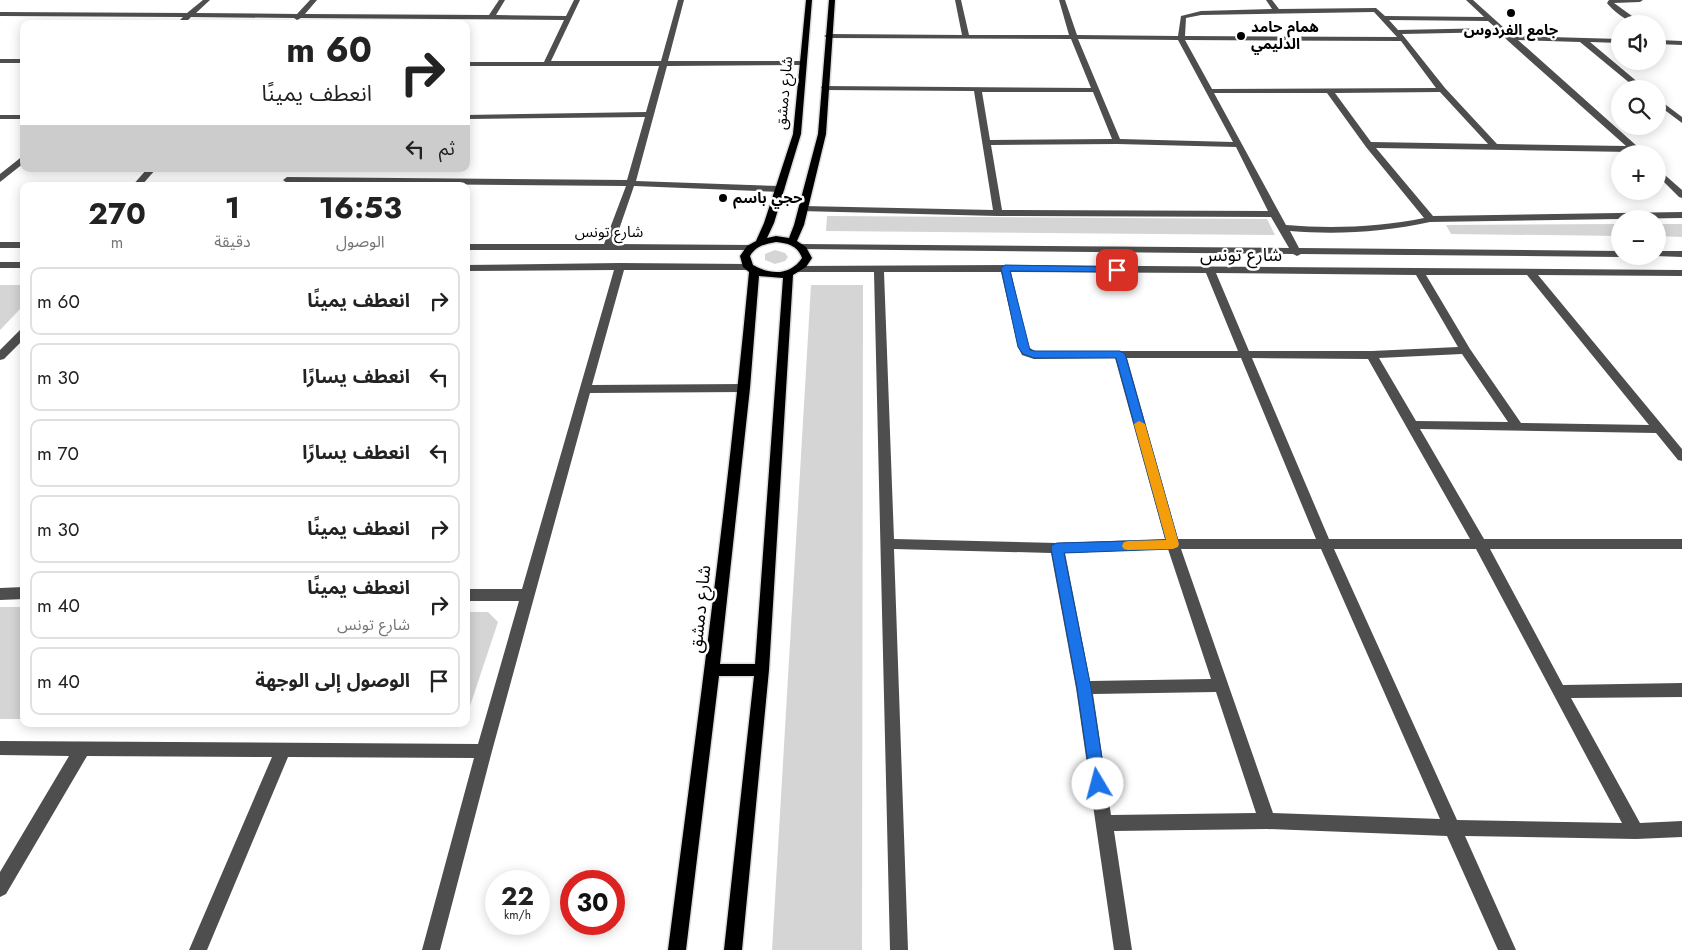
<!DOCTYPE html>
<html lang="ar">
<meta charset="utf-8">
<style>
body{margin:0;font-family:Jost,"Noto Sans Arabic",sans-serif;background:#f2f2f2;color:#222;direction:rtl;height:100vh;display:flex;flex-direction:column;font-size:19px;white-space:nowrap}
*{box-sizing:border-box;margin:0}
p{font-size:16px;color:#767676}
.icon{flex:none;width:28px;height:28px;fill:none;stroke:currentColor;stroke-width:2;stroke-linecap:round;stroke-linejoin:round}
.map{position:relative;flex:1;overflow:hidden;direction:ltr}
.panel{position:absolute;left:20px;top:182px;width:450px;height:545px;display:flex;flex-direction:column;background:#fff;border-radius:10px;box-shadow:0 2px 12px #0003;direction:rtl}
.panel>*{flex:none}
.top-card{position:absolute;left:20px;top:20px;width:450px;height:152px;border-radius:10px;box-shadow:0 2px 12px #0003;direction:rtl;background:#fff;color:#222;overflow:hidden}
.fabs{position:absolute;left:1611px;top:15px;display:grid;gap:10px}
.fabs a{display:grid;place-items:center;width:55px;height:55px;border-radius:50%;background:#fff;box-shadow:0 2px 12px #0003;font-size:25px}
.speed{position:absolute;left:485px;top:870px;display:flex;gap:10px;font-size:25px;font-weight:700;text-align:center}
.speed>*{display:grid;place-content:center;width:65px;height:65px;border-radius:50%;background:#fff;box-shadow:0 2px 12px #0003;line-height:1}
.speed small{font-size:12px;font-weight:400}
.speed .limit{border:8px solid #d22;background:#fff;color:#111}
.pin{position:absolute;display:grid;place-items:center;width:42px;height:42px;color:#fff;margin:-21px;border-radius:10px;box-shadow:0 2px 8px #0006}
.me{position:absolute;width:55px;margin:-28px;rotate:352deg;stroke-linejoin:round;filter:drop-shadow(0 0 4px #0008)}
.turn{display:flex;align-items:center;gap:18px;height:105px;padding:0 15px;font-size:22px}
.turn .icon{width:65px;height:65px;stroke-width:2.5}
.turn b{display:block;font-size:35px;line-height:42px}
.then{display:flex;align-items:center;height:48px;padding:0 15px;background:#0003;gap:10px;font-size:19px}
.eta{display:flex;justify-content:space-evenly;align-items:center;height:85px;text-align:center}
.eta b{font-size:30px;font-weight:700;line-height:35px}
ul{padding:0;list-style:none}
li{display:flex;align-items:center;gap:15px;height:68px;margin:0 10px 8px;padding:0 5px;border:2px solid #e0e0e0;border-radius:10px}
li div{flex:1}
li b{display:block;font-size:19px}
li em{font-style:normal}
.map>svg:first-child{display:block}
.green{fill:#d5d5d5}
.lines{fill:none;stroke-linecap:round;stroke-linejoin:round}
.major-casing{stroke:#dbdbdb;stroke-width:3}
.minor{fill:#4e4e4e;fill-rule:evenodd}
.major{fill:#000;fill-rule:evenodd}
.route{fill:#1a73e8;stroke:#114b97}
.slow{fill:#f59e0b}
.poi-dot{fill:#000;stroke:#fff;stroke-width:2}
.labels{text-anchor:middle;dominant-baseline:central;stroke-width:5;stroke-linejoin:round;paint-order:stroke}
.far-poi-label{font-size:15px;font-weight:bold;fill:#000;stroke:#fff;text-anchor:start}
.far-street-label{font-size:15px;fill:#000;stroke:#fff}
.street-label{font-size:18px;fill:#000;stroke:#fff}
</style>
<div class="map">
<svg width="1682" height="950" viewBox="0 0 1682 950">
<rect width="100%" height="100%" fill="#fff"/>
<g class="green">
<path d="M827,216L1267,219L1275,235L826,231Z"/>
<path d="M1620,224V236L1451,234L1446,225Z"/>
<path d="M1658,224H1682V237L1658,236Z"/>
<path d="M775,250L785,253L788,257L785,261L775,264L765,260V254Z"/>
<path d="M0,285H24V305L0,330Z"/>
<path d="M811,285H863L862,950H772Z"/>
<rect x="0" y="607" width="24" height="112"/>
<path d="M466,612H488L498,622L469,709L466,711Z"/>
</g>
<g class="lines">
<g class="major-casing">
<path id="major" d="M806,0H812L801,134L774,223L767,238L776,236L789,238L794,225L818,134L829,0H835L826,134L804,225L797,241L806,247L812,258L806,267L793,275L769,670L742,950H724L754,676H719L686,950H668C697,724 728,498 749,272L743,267L740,256L747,246L756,241L764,223L793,134ZM776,242C788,243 798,246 802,258C790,276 770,275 753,265L750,256C756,246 765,244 776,242ZM759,276L783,278L755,664H720L750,388Z"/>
</g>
<g class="minor">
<path d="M203,0H210L196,13L297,14L310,0H317L305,14L489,15L499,0H505L496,15L566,16L574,0H580L551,61H661L678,0H684L668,61H802L806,63L802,65L667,66L636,181L780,186L785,189L780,192L634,186L614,244L754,245L756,247L751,250H466V244H604L626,186L287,183L283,180L287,177L627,180L645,117L466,119V115L646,112L659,66H466V62H544L564,20L301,18L297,20L294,18L191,17L184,24H176L183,17L0,16V12L187,13Z"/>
<path d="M955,0H961L969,35H1069L1059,0H1065L1077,35L1178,36L1181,16L1201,11L1272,9L1266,0H1272L1279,9L1376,8L1385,16L1484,17L1466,0H1473L1513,36L1620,39V43L1590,42L1646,89H1637L1580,42L1518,40L1638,147L1641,152L1640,154H1634L1631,152L1376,148L1433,216L1682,212V218L1430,222C1384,232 1337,235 1290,231L1299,248L1620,251V256H1623L1620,257L1301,254L1297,256L1293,254L799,249L797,247L802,244L1289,248L1271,217L998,216L800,211L798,209L803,206L993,210L974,91L825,90L821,88L822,86L1091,88L1071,39L828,38L824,36L828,34L962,35ZM1374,12L1397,37L1185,36L1186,18L1201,15ZM1389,20L1488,21L1496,28L1398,30ZM1500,32L1507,40L1626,146L1497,144L1445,88L1402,34ZM1078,39L1178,40L1233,142L1120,139ZM1185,40L1401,41L1436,88L1212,89ZM982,92H1093L1112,139L990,140ZM1440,92L1488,144L1371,142L1335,93ZM1214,93H1327L1366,147L1424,218C1379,227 1332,229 1286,225ZM1117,144L1236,147L1268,211L1002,210L991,145Z"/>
<path d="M1609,0H1643L1640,2L1614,3L1643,24C1630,24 1615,13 1607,3Z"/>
<path d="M1658,40L1682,41V45L1658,44Z"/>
<rect x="0" y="59" width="24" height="4"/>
<path d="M1658,99L1682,117V123L1658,105Z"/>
<rect x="0" y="115" width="24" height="4"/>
<path d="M24,155V163L0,182V174Z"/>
<path d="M147,169H156L141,186H132Z"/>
<path d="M1658,169L1682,190V198L1679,197L1658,176Z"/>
<rect x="0" y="242" width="24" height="6"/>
<path d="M1658,251H1682V257L1655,256H1658Z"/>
<rect x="0" y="262" width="24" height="6"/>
<path d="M620,263L748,264L753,267L748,270H624L592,385L744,384L750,388L744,392L590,393L492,751L440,950H422L474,758L288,757L207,950H189L272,757L87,756L6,894L0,897V872L69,756L0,755V741L478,744L519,601H466V589H522L614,270L466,271V265Z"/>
<path d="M1005,265L1682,270V276L1538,275L1682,449V461L1678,460L1656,433L1420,429L1484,539H1682V549H1490L1563,685L1682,683V697L1571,698L1640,823L1682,821V837L1636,839L1465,836L1516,950H1498L1447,836L1267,829L1114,831L1132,950H1114L1076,688L1051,553L894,549L908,950H890L874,272H799L794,269L799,266ZM884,272H1001L1018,347L1022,355L1034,359L1115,358L1165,539L1057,543L894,539ZM1011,272L1206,273L1238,351H1035L1028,347ZM1216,273L1416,275L1458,347L1372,351H1249ZM1426,275H1527L1649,425L1521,423L1470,349ZM1462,354L1508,422L1416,421L1379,358ZM1127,358H1241L1316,539H1178ZM1252,358L1368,359L1470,539H1329ZM1168,549L1211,679L1090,681L1065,553ZM1181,549H1321L1440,819L1273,813ZM1334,549H1476L1622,823L1457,820ZM1216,692L1256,813L1111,815L1093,694Z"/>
<path d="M24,329V339L4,359L0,360V350L20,330Z"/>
<path d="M24,587V599L0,600V588Z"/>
</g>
<use href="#major" class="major"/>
</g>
<path class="route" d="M1005,265L1117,267L1121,270L1117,272L1010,271L1030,350L1035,351H1120L1125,354L1179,544L1178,547L1173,549L1064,553L1091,688L1106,784L1103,789L1098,791L1093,789L1091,784L1077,688L1051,548L1052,545L1057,543L1166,540L1116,358H1034L1023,354L1018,347L1001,268Z"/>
<path class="slow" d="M1139,421L1145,424L1179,544L1178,547L1173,549L1128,550L1124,549L1122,546L1124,542L1128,541L1166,540L1134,424Z"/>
<g class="poi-dot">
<circle cx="1511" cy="13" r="5"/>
<circle cx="1241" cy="36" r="5"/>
<circle cx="723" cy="198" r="5"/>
</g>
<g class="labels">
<g class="far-poi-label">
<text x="1251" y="27">همام حامد<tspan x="1251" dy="17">الدليمي</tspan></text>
<text x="1511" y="30" text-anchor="middle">جامع الفردوس</text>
<text x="733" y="198">حجي باسم</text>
</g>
<g class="far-street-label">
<text transform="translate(784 93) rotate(-85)">شارع دمشق</text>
<text x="609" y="232">شارع تونس</text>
</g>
<g class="street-label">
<text x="1241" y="255">شارع تونس</text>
<text transform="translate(700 609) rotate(-84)">شارع دمشق</text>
</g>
</g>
</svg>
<div class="fabs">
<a><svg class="icon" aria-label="sound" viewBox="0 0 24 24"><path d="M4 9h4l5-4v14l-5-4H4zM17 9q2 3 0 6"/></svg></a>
<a><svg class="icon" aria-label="search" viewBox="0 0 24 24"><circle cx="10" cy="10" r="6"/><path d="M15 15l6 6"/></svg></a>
<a>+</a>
<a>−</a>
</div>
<div class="speed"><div>22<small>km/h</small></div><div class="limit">30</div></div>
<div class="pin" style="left:1117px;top:270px;background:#d93025"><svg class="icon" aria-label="arrive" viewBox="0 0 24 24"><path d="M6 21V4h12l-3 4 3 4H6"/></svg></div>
<svg class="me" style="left:1098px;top:784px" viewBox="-20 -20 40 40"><circle r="19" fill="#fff"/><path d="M0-13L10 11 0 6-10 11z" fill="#1a73e8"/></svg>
<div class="top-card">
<div class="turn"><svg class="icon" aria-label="right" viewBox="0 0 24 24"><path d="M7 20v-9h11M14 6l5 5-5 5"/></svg><div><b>60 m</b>انعطف يمينًا</div></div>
<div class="then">ثم<svg class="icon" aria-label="left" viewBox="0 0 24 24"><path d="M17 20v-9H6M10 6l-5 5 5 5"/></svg></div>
</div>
<section class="panel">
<div class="eta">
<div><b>16:53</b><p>الوصول</p></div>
<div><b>1</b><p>دقيقة</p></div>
<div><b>270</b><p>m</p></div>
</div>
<ul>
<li><svg class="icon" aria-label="right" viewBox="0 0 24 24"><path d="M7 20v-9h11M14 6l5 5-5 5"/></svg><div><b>انعطف يمينًا</b></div><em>60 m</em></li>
<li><svg class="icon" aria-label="left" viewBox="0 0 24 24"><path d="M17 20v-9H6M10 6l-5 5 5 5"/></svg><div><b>انعطف يسارًا</b></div><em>30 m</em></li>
<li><svg class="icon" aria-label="left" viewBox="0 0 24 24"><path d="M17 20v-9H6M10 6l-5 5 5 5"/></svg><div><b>انعطف يسارًا</b></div><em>70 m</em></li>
<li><svg class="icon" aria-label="right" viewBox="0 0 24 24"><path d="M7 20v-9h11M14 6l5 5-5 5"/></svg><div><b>انعطف يمينًا</b></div><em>30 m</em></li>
<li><svg class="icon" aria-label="right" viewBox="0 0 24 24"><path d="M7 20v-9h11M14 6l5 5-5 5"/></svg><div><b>انعطف يمينًا</b><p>شارع تونس</p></div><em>40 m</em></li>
<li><svg class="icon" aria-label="arrive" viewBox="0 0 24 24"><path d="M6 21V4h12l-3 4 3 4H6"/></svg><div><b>الوصول إلى الوجهة</b></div><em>40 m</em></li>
</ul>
</section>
</div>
